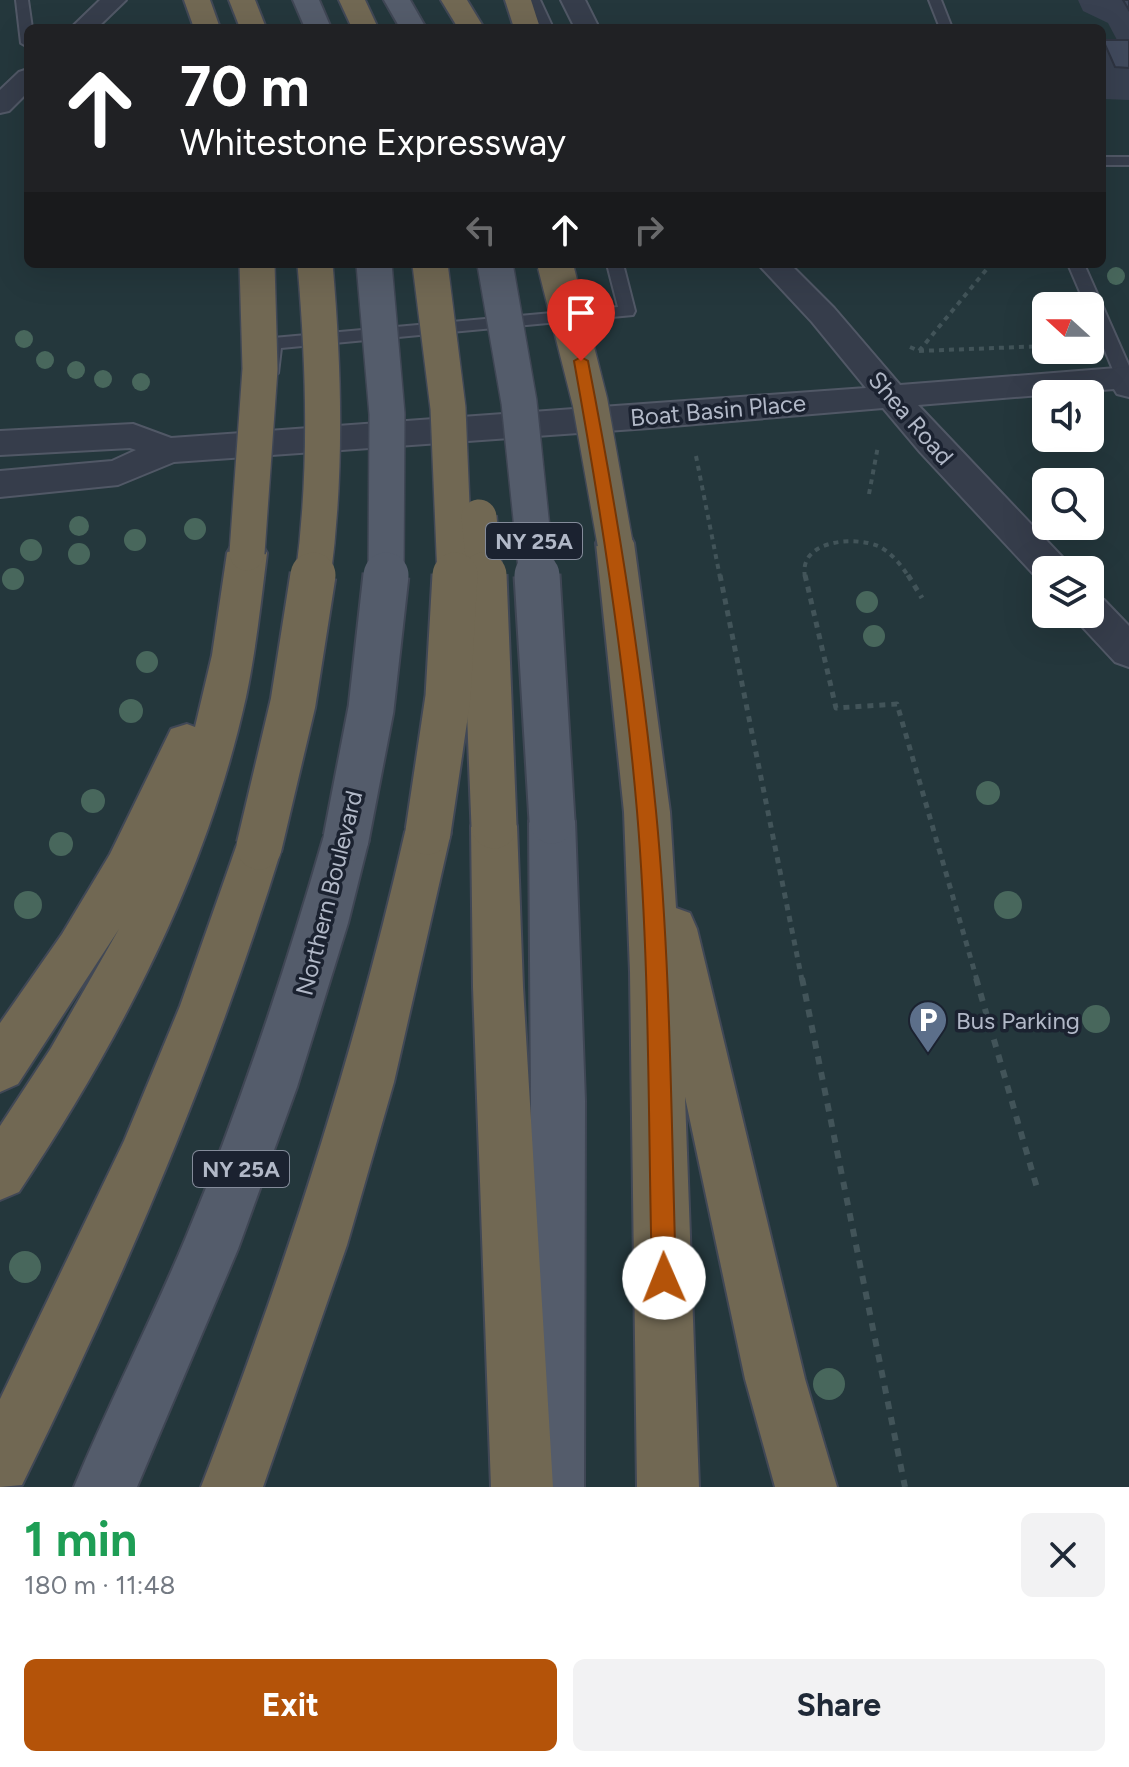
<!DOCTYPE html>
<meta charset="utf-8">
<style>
body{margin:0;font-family:Figtree,sans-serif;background:#f2f2f3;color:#1f2937;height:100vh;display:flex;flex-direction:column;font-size:30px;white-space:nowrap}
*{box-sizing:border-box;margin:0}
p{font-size:26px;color:#747a83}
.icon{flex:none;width:44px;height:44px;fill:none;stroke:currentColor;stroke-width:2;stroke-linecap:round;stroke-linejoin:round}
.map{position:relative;height:1487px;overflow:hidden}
.panel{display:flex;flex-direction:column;background:#fff;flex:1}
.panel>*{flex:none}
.banner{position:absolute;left:24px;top:24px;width:1082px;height:244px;border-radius:12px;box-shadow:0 8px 32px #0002;background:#202124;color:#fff;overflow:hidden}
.needle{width:52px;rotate:291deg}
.controls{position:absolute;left:1032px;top:292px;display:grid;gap:16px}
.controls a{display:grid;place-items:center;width:72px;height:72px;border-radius:12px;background:#fff;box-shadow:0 8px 32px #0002;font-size:40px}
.pin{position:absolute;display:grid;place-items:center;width:68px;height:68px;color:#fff;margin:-82px -34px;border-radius:50% 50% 50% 0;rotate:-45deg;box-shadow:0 0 8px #0007}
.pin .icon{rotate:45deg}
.me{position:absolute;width:88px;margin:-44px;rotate:359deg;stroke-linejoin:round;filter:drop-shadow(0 0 6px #0008)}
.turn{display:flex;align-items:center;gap:28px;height:168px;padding:0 24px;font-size:36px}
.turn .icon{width:104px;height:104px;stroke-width:2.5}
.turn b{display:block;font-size:56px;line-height:68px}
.lanes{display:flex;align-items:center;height:76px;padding:0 24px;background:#0003;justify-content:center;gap:40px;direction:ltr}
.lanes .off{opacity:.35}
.round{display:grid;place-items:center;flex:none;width:84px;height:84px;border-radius:12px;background:#f2f2f3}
.headline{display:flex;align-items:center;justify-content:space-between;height:136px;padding:0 24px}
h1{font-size:48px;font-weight:700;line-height:60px;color:#1e9e55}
.cta{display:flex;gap:16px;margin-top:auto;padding:16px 24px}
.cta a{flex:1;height:92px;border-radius:12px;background:#b45309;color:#fff;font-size:32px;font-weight:700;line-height:92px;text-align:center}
.cta a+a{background:#f2f2f3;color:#1f2937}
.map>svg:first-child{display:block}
.green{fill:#24373c;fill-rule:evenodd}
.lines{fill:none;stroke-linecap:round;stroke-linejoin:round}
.service-casing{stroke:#515866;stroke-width:4}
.minor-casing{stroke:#515866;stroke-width:4}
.primary-casing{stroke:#3f4654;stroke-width:4}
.motorway-casing{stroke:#414856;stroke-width:4}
.path-far2{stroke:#425459;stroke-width:4;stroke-dasharray:5 5;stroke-linecap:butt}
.path-far1{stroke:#425459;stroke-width:5;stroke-dasharray:6 6;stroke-linecap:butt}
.path{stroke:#425459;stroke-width:6;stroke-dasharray:8 8;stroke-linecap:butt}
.service{fill:#363d4b;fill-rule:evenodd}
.minor{fill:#363d4b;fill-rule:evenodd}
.primary{fill:#545c6b;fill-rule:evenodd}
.motorway{fill:#716853;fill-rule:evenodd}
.primary-bridge-far1-casing{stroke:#3f4654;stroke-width:38;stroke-linecap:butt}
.primary-bridge-casing{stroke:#3f4654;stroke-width:49;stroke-linecap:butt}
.motorway-bridge-far1-casing{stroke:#414856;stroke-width:38;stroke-linecap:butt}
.motorway-bridge-casing{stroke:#414856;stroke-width:49;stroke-linecap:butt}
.primary-bridge-far1{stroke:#545c6b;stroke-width:35}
.primary-bridge{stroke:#545c6b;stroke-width:45}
.motorway-bridge-far1{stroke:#716853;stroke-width:35}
.motorway-bridge{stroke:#716853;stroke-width:45}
.tree{fill:#48675c}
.wall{fill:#384050}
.building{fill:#414a5d;stroke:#2e3441;stroke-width:2}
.route{fill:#b45309;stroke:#753606;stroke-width:2}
.labels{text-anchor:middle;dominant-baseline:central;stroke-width:7;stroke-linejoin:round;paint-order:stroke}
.shield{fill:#1b2230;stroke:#848b9a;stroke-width:2}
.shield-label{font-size:22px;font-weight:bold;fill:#b1b8c7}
.street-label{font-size:24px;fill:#b1b8c7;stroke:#1b2230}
.poi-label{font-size:24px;fill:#b1b8c7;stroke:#1b2230;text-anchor:start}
</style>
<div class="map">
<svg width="1129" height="1487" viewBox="0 0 1129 1487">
<rect width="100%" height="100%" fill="#222b3b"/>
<path class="green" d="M0,0H1129V1487H0ZM28,28H1102V264H28ZM1046,306H1090V350H1046ZM1046,394H1090V438H1046ZM1046,482H1090V526H1046ZM1046,570H1090V614H1046Z"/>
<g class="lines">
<g class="service-casing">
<g id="service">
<path d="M16,0H28L32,28H28V47L21,43Z"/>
<path d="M528,0H540L553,28H541Z"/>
<path d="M929,0H941L952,28H940Z"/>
<rect x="1102" y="157" width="27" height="8"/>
<path d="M607,264H623L635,311L633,315L281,348L278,373L272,375L263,369L265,343L273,338L618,307Z"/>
<path d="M1068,264H1084L1129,366V383L1119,381L1116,377L1090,315V306H1086Z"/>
</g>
</g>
<g class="minor-casing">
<g id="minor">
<path d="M100,0H126L97,28H71Z"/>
<path d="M561,0H585L599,28H575Z"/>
<path d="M28,69V92L9,111L0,113V90L19,72Z"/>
<path d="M758,264H790L834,308L900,385L1129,367V397L1117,394L1114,389L918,405L1065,560L1071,570H1046V582L1039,580L920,452L883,408L649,428L174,462L118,485L0,497V471L112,461L136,450L130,448L0,455V431L133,424L171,438L866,388L812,322Z"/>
<path d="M1090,595L1104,600L1129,626V667L1115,662L1076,620L1073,614H1090Z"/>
</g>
</g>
<g class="primary-casing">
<g id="primary">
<path d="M293,0H319L331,28H305Z"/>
<path d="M384,0H410L426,28H400Z"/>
<path d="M552,801L568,807L575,821L585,1101L584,1487H522L531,1101L529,821L536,807Z"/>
<path d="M346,819L362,825L369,839L348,923L297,1087L238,1249L137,1487H74C109,1403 151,1321 186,1237C240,1107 284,974 323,839L330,825Z"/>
</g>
</g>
<g class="motorway-casing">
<g id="motorway">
<path d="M184,0H210L220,28H194Z"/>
<path d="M229,0H255L266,28H240Z"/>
<path d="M339,0H365L378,28H352Z"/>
<path d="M441,0H467L484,28H458Z"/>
<path d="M505,0H531L540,28H514Z"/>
<path d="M615,529L629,533L634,543L670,812L676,908L690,913L697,929L805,1379L837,1487H775L745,1379L685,1097L699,1487H637L630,972L624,812L596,543L601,533Z"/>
<path d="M247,539L261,543L267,553C261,601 256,650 246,697C206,877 120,1040 19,1192L0,1200V1126L51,1048L119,929L18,1084L0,1092V1023L62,934L110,854L171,729L187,724L195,727L212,655L227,553L233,543Z"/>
<path d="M494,806L510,812L517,826L523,987L553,1487H491L473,987L471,826L478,812Z"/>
<path d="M428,812L444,818L451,832L394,1082L347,1245L263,1487H201C284,1273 354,1056 405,832L412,818Z"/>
<path d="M259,827L275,833L282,847C214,1068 124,1278 22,1485L0,1487V1399L124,1141L180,1006L236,847L243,833Z"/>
</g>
</g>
<g class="path-far2">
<path d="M910,347L919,351L991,264"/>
<path d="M919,351L1046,346"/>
<path d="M696,456L720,577"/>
<path d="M869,494L878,446"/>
<path d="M805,577C798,540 854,536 878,546C891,552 901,565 909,577"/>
</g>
<g class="path-far1">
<path d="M720,575L802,980"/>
<path d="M805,575L836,708L897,704L977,980"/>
<path d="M908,575L922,598"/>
</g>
<g class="path">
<path d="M802,978L905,1487"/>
<path d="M976,978L1037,1188"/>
</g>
<use href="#service" class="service"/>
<use href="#minor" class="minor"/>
<use href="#primary" class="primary"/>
<use href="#motorway" class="motorway"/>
<g class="primary-bridge-far1-casing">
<g id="primary-bridge-far1">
<path d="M374,264L387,414L386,577"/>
<path d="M495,264L519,402L537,577"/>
</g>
</g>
<g class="primary-bridge-casing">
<g id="primary-bridge">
<path d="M537,575L552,821"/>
<path d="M346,839L371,709L386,575"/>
</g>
</g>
<g class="motorway-bridge-far1-casing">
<g id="motorway-bridge-far1">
<path d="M430,264L448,408L455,577"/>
<path d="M555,264L590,402L615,543"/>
<path d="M479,517L485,577"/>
<path d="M247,553L260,369L257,264"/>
<path d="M313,577C327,472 324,368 315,264"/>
</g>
</g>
<g class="motorway-bridge-casing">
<g id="motorway-bridge">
<path d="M484,575L494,826"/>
<path d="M428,832L448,697L455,575"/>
<path d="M259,847L293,703L313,575"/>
</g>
</g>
<use href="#primary-bridge-far1" class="primary-bridge-far1"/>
<use href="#primary-bridge" class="primary-bridge"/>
<use href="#motorway-bridge-far1" class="motorway-bridge-far1"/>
<use href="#motorway-bridge" class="motorway-bridge"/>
</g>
<g class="tree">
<circle cx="1116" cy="276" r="9"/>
<circle cx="24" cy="339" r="9"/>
<circle cx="45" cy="360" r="9"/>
<circle cx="76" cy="370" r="9"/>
<circle cx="103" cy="379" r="9"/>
<circle cx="141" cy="382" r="9"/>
<circle cx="79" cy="526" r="10"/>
<circle cx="195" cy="529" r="11"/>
<circle cx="135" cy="540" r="11"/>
<circle cx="31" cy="550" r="11"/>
<circle cx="79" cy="554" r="11"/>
<circle cx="13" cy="579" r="11"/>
<circle cx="867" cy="602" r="11"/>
<circle cx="874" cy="636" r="11"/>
<circle cx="147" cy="662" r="11"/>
<circle cx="131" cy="711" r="12"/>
<circle cx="988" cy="793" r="12"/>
<circle cx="93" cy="801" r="12"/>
<circle cx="61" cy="844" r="12"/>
<circle cx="28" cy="905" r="14"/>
<circle cx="1008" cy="905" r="14"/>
<circle cx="1096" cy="1019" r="14"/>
<circle cx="25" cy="1267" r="16"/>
<circle cx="829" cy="1384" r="16"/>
</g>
<path class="wall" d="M1078,0H1129V100L1104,99L1102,96V43L1103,40H1117L1108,23L1083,11Z"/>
<g class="building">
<path d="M1123,0H1129V10Z"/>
<path d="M1103,40H1129V68L1115,67Z"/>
</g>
<path class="route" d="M581,357L588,361C617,510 641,660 656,811C671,966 671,1123 676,1278L672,1286L664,1290L655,1286L652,1278C648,1123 650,966 637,811C624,660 601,510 574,361Z"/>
<defs>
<g id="parking-pin" transform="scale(2)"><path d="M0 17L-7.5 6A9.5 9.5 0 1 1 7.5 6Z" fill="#5c6f8a" stroke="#1b2230"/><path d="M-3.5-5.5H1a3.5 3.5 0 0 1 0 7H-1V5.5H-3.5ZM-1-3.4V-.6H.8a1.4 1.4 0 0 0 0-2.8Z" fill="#fff"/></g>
</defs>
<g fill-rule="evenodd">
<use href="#parking-pin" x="928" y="1020"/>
</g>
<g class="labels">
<g class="shield">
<rect x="486" y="523" width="96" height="36" rx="6"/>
<rect x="193" y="1151" width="96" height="36" rx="6"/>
</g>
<g class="shield-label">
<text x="534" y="541">NY 25A</text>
<text x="241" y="1169">NY 25A</text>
</g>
<g class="street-label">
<text transform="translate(718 410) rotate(-5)">Boat Basin Place</text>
<text transform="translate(911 418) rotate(49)">Shea Road</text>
<text transform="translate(329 893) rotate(-76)">Northern Boulevard</text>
</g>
<g class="poi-label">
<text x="956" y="1020">Bus Parking</text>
</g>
</g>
</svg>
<div class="controls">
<a><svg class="needle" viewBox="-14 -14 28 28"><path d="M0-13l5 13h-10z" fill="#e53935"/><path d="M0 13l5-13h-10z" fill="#747a83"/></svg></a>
<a><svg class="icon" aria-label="sound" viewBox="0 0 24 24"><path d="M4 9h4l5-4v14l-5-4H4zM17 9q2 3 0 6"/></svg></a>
<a><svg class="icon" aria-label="search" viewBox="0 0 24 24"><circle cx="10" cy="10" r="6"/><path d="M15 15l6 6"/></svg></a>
<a><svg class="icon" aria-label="layers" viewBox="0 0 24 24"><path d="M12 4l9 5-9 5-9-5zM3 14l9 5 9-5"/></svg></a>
</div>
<div class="pin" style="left:581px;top:361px;background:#d93025"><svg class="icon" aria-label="arrive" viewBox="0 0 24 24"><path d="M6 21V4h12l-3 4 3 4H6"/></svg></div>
<svg class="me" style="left:664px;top:1278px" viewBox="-20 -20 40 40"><circle r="19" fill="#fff"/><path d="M0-13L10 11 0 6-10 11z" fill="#b45309"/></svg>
<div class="banner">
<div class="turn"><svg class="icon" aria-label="ahead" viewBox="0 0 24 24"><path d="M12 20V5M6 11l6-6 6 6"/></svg><div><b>70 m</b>Whitestone Expressway</div></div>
<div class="lanes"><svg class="icon off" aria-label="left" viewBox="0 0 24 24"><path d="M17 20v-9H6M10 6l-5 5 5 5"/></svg><svg class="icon" aria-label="ahead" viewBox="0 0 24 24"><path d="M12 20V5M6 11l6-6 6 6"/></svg><svg class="icon off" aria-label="right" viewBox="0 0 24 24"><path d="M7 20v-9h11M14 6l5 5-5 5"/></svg></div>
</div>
</div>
<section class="panel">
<div class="headline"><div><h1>1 min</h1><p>180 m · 11:48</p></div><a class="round"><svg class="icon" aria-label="close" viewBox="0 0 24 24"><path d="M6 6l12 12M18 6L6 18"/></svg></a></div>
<div class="cta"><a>Exit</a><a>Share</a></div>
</section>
